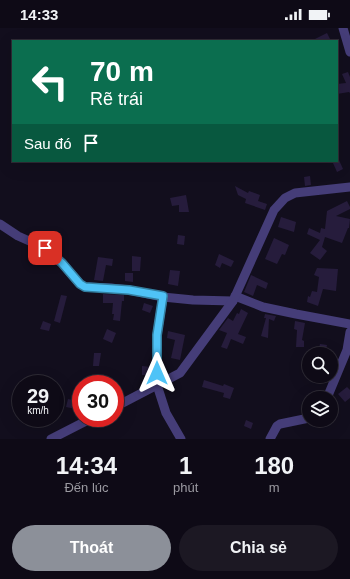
<!DOCTYPE html>
<html lang="vi">
<meta charset="utf-8">
<style>
body{margin:0;font-family:Arial,sans-serif;background:#1c1823;color:#f1f3f6;height:100vh;display:flex;flex-direction:column;font-size:15px;white-space:nowrap}
*{box-sizing:border-box;margin:0}
p{font-size:13px;color:#9b9aa1}
.icon{flex:none;width:22px;height:22px;fill:none;stroke:currentColor;stroke-width:2;stroke-linecap:round;stroke-linejoin:round}
.map{position:relative;height:411px;overflow:hidden}
.side{display:flex;flex-direction:column;background:#0e0a16;flex:1}
.side>*{flex:none}
.top-card{position:absolute;left:12px;top:12px;width:326px;height:122px;border-radius:0px;box-shadow:0 4px 16px #0002,0 0 0 1px #2e2b35;background:#0b6e4f;color:#fff;overflow:hidden}
.buttons{position:absolute;left:302px;top:319px;display:grid;gap:8px}
.buttons a{display:grid;place-items:center;width:36px;height:36px;border-radius:50%;background:#0e0a16;box-shadow:0 4px 16px #0002,0 0 0 1px #2e2b35;font-size:20px}
.speed{position:absolute;left:12px;top:347px;display:flex;gap:8px;font-size:20px;font-weight:700;text-align:center}
.speed>*{display:grid;place-content:center;width:52px;height:52px;border-radius:50%;background:#0e0a16;box-shadow:0 4px 16px #0002,0 0 0 1px #2e2b35;line-height:1}
.speed small{font-size:10px;font-weight:400}
.speed .limit{border:6px solid #d22;background:#fff;color:#111}
.pin{position:absolute;display:grid;place-items:center;width:34px;height:34px;color:#fff;margin:-17px;border-radius:8px;box-shadow:0 2px 6px #0006}
.me{position:absolute;width:44px;margin:-22px;rotate:0deg;stroke-linejoin:round;filter:drop-shadow(0 0 3px #0008)}
.turn{display:flex;align-items:center;gap:14px;height:84px;padding:0 12px;font-size:18px}
.turn .icon{width:52px;height:52px;stroke-width:2.5}
.turn b{display:block;font-size:28px;line-height:34px}
.then{display:flex;align-items:center;height:38px;padding:0 12px;background:#0003;gap:8px;font-size:15px}
.eta{display:flex;justify-content:space-evenly;align-items:center;height:68px;text-align:center}
.eta b{font-size:24px;font-weight:700;line-height:28px}
.primary-button{display:flex;gap:8px;margin-top:auto;padding:8px 12px}
.primary-button a{flex:1;height:46px;border-radius:24px;background:#8c9099;color:#fff;font-size:16px;font-weight:700;line-height:46px;text-align:center}
.primary-button a+a{background:#1c1823;color:#f1f3f6}
.status{display:flex;justify-content:space-between;align-items:center;height:28px;padding:0 20px;background:#0e0a16;direction:ltr}
.status svg{height:11px;fill:currentColor}
.map>svg:first-child{display:block}
.building{fill:#261c3c}
.lines{fill:none;stroke-linecap:round;stroke-linejoin:round}
.street{stroke:#453d78;stroke-width:9}
.route-casing{stroke:#337fa1;stroke-width:10}
.route{stroke:#4fc3f7;stroke-width:7}
</style>
<div class="status"><b>14:33</b><svg viewBox="0 0 49 12"><path d="M0 12V9h3v3zM5 12V6h3v6zM10 12V3h3v9zM15 12V0h3v12zM26 1h20v11H26zM47 4h2v5h-2z"/></svg></div>
<div class="map">
<svg width="350" height="411" viewBox="0 0 350 411">
<rect width="100%" height="100%" fill="#120e1d"/>
<g class="building">
<path d="M327,5L331,13H311Z"/>
<path d="M348,44L350,49V65L349,64L337,66V56L346,55L342,46Z"/>
<path d="M339,132L343,141L337,144L333,135Z"/>
<path d="M310,148L311,157L305,158L304,149Z"/>
<path d="M235,158L248,165L249,163L260,167L258,173L267,176L265,182L245,175L246,171L238,167Z"/>
<path d="M186,167L189,184H179V177L172,178L170,170Z"/>
<path d="M347,173L350,179V181L336,188L350,191L349,200H348L342,215L325,209L322,219L327,223L320,232L310,225L320,212L307,206L309,200L320,205L321,200L325,201L327,183Z"/>
<path d="M281,189L296,194L294,204L278,199Z"/>
<path d="M178,207L185,208L184,217L177,216Z"/>
<path d="M274,210L289,217L285,227L282,226L277,236L265,231Z"/>
<path d="M219,226L234,233L231,239L222,235L220,240L215,237Z"/>
<path d="M132,228L141,229L140,243H132Z"/>
<path d="M98,229L113,231L112,238L106,237L103,253L94,252Z"/>
<path d="M317,240L338,241L336,263L323,261L318,278L307,274L308,268L310,269L312,263L317,264L319,249L314,247Z"/>
<path d="M170,242L180,243L178,258L168,256Z"/>
<path d="M125,245H133V254L125,253Z"/>
<path d="M251,247L268,255L266,261L257,257L253,268L244,264Z"/>
<path d="M103,266L124,267V273H122L120,293L113,292L114,286H112L113,275H103Z"/>
<path d="M61,267L67,268L60,295L54,293Z"/>
<path d="M144,275L153,278L150,285L142,282Z"/>
<path d="M241,281L248,285L238,306L246,309L243,316L231,311L227,321L221,319L227,305L219,302L228,290L233,293L237,285L239,286Z"/>
<path d="M265,286L276,288L274,293L269,291L268,310L261,308L266,290H264Z"/>
<path d="M43,293L51,296L49,303L40,301Z"/>
<path d="M295,293L305,295L302,312L304,313V319H296L297,302L294,301Z"/>
<path d="M107,301L116,305L112,315L103,311Z"/>
<path d="M168,303L185,307L180,332L171,330L175,312L167,310Z"/>
<path d="M320,316L327,317L325,326L318,325Z"/>
<path d="M94,325H101L99,338H93Z"/>
<path d="M142,338L151,339V347H142Z"/>
<path d="M204,352L223,358L224,356L234,360L230,371L223,369L224,365L202,359Z"/>
<path d="M347,359L350,362V370L345,374L338,366Z"/>
<path d="M68,371L81,374V382L66,379Z"/>
<path d="M246,392L253,395L251,401L244,398Z"/>
</g>
<g class="lines">
<g class="street">
<path d="M343,0L350,24"/>
<path d="M0,196L18,208L45,220L62,235L80,256L85,259L111,260L129,262L163,269L193,272L233,273"/>
<path d="M235,268L263,279L296,286L350,296"/>
<path d="M163,269L157,307V357L166,385L181,411"/>
<path d="M327,370L347,322L350,304"/>
<path d="M115,379L180,345L233,273L274,182L285,170L295,165L350,159"/>
<path d="M51,411L92,390"/>
<path d="M270,411L277,398L280,396L309,390"/>
</g>
</g>
<g class="lines">
<g class="route-casing">
<path id="route" d="M45,220L62,235L80,256L85,259L129,262L163,268L157,307V345"/>
</g>
<use href="#route" class="route"/>
</g>
</svg>
<div class="buttons">
<a><svg class="icon" aria-label="search" viewBox="0 0 24 24"><circle cx="10" cy="10" r="6"/><path d="M15 15l6 6"/></svg></a>
<a><svg class="icon" aria-label="layers" viewBox="0 0 24 24"><path d="M12 4l9 5-9 5-9-5zM3 14l9 5 9-5"/></svg></a>
</div>
<div class="speed"><div>29<small>km/h</small></div><div class="limit">30</div></div>
<div class="pin" style="left:45px;top:220px;background:#d93025"><svg class="icon" aria-label="arrive" viewBox="0 0 24 24"><path d="M6 21V4h12l-3 4 3 4H6"/></svg></div>
<svg class="me" style="left:157px;top:345px" viewBox="-20 -20 40 40"><path d="M0-17L14 15 0 8-14 15z" fill="#4fc3f7" stroke="#fff" stroke-width="4"/></svg>
<div class="top-card">
<div class="turn"><svg class="icon" aria-label="left" viewBox="0 0 24 24"><path d="M17 20v-9H6M10 6l-5 5 5 5"/></svg><div><b>70 m</b>Rẽ trái</div></div>
<div class="then">Sau đó<svg class="icon" aria-label="arrive" viewBox="0 0 24 24"><path d="M6 21V4h12l-3 4 3 4H6"/></svg></div>
</div>
</div>
<section class="side">
<div class="eta">
<div><b>14:34</b><p>Đến lúc</p></div>
<div><b>1</b><p>phút</p></div>
<div><b>180</b><p>m</p></div>
</div>
<div class="primary-button"><a>Thoát</a><a>Chia sẻ</a></div>
</section>
